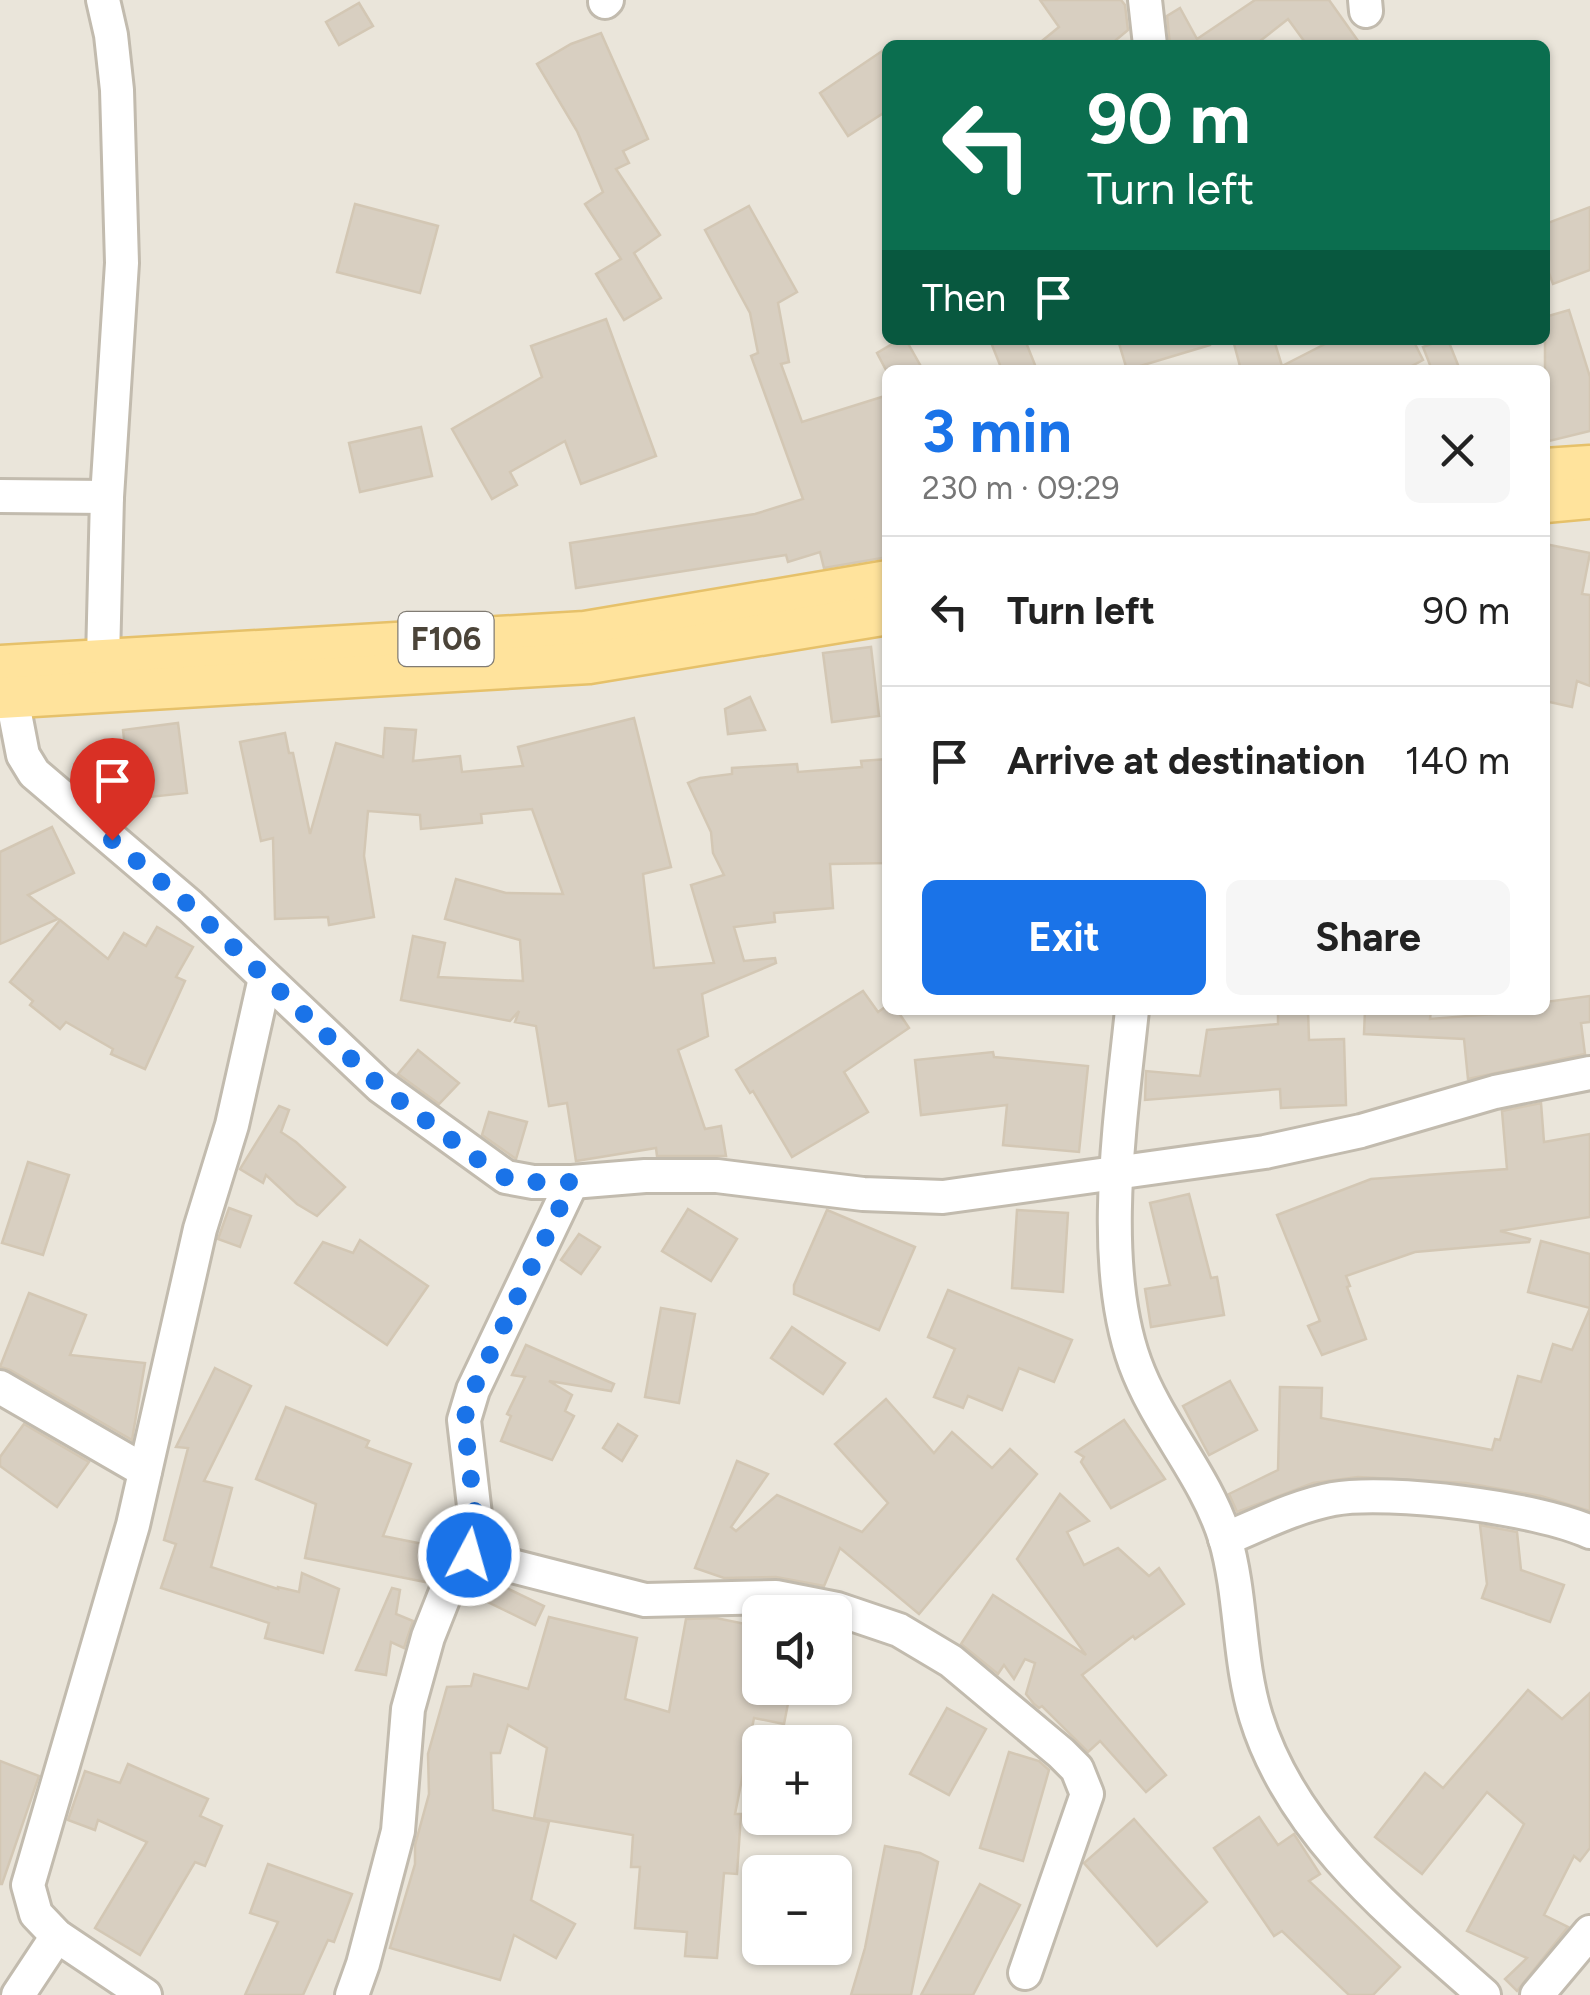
<!DOCTYPE html>
<meta charset="utf-8">
<style>
body{margin:0;font-family:Figtree,sans-serif;background:#f6f6f6;color:#222;height:100vh;display:flex;flex-direction:column;font-size:38px;white-space:nowrap}
*{box-sizing:border-box;margin:0}
p{font-size:32px;color:#767676}
.icon{flex:none;width:55px;height:55px;fill:none;stroke:currentColor;stroke-width:2;stroke-linecap:round;stroke-linejoin:round}
.map{position:relative;flex:1;overflow:hidden}
.drawer{position:absolute;left:882px;top:365px;width:668px;height:650px;display:flex;flex-direction:column;background:#fff;border-radius:15px;box-shadow:0 2px 8px #0004}
.drawer>*{flex:none}
.top-card{position:absolute;left:882px;top:40px;width:668px;height:305px;border-radius:15px;box-shadow:0 2px 8px #0004;background:#0b6e4f;color:#fff;overflow:hidden}
.fabs{position:absolute;left:742px;top:1595px;display:grid;gap:20px}
.fabs a{display:grid;place-items:center;width:110px;height:110px;border-radius:15px;background:#fff;box-shadow:0 2px 8px #0004;font-size:50px}
.pin{position:absolute;display:grid;place-items:center;width:85px;height:85px;color:#fff;margin:-102px -42px;border-radius:50% 50% 50% 0;rotate:-45deg;box-shadow:0 0 10px #0007}
.pin .icon{rotate:45deg}
.me{position:absolute;width:110px;margin:-55px;rotate:6deg;stroke-linejoin:round;filter:drop-shadow(0 0 8px #0008)}
.turn{display:flex;align-items:center;gap:35px;height:210px;padding:0 40px;font-size:45px}
.turn .icon{width:130px;height:130px;stroke-width:2.5}
.turn b{display:block;font-size:70px;line-height:85px}
.then{display:flex;align-items:center;height:95px;padding:0 40px;background:#0003;gap:20px;font-size:38px}
.round{display:grid;place-items:center;flex:none;width:105px;height:105px;border-radius:15px;background:#f6f6f6}
.head{display:flex;align-items:center;justify-content:space-between;height:170px;padding:0 40px}
h1{font-size:60px;font-weight:700;line-height:75px;color:#1a73e8}
.action{display:flex;gap:20px;margin-top:auto;padding:20px 40px}
.action a{flex:1;height:115px;border-radius:15px;background:#1a73e8;color:#fff;font-size:40px;font-weight:700;line-height:115px;text-align:center}
.action a+a{background:#f6f6f6;color:#222}
ul{padding:0;list-style:none}
li{display:flex;align-items:center;gap:30px;height:150px;padding:0 40px;border-top:2px solid #e0e0e0}
li div{flex:1}
li b{display:block;font-size:38px}
li em{font-style:normal}
.map>svg:first-child{display:block}
.residential{fill:#eae5da;fill-rule:evenodd}
.building{fill:#d8cfc1;stroke:#d3c7b4;stroke-width:2.5}
.lines{fill:none;stroke-linecap:round;stroke-linejoin:round}
.minor-casing{stroke:#c2bbae;stroke-width:38}
.major-casing{stroke:#e6c16a;stroke-width:45}
.minor{stroke:#fff;stroke-width:32}
.major{stroke:#ffe39c;stroke-width:40}
.route{stroke:#1a73e8;stroke-width:18;stroke-dasharray:0 32.4}
.labels{text-anchor:middle;dominant-baseline:central;stroke-width:10;stroke-linejoin:round;paint-order:stroke}
.shield{fill:#fff;stroke:#817c74;stroke-width:2.5}
.shield-label{font-size:32px;font-weight:bold;fill:#4b4439}
</style>
<div class="map">
<svg width="1590" height="1995" viewBox="0 0 1590 1995">
<rect width="100%" height="100%" fill="#f6f3ec"/>
<path class="residential" d="M0,0H1590V1995H0ZM888,45H1545V340H888ZM888,370H1545V1010H888ZM760,1612H835V1688H760ZM760,1742H835V1818H760ZM760,1872H835V1948H760Z"/>
<g class="building">
<path d="M1040,0H1121L1125,5L1128,30L1110,45H1037L1059,27Z"/>
<path d="M1255,0H1329L1361,45H1307L1288,19L1255,45H1170L1167,16L1180,8L1197,39Z"/>
<path d="M359,3L373,26L339,45L326,22Z"/>
<path d="M601,33L648,139L623,151L629,163L616,169L660,235L634,253L661,298L624,320L596,274L621,259L585,204L603,192L577,131L537,64L571,44Z"/>
<path d="M888,47V110L848,136L820,93Z"/>
<path d="M355,204L438,226L420,293L337,272Z"/>
<path d="M749,206L797,292L778,303L789,362L781,364L802,422L888,395V557L824,568L820,552L788,562L786,555L576,588L570,543L755,514L803,499L751,356L758,353L750,313L705,230Z"/>
<path d="M1590,207V270L1553,284L1545,262V224Z"/>
<path d="M1569,310L1590,377V431L1545,442V317Z"/>
<path d="M606,319L656,456L581,484L565,441L510,472L517,485L492,499L452,429L542,377L531,346Z"/>
<path d="M899,340H906L923,370H886L877,353Z"/>
<path d="M990,340H1025L1037,370H1002Z"/>
<path d="M1118,340H1210V345L1127,370Z"/>
<path d="M1233,340H1274L1282,366L1333,340H1413L1423,360L1404,370H1241Z"/>
<path d="M1442,340H1448L1460,370H1432L1423,347Z"/>
<path d="M421,427L432,476L360,492L349,443Z"/>
<path d="M1545,544L1590,553L1582,594L1590,595V686L1577,681L1572,707L1545,701Z"/>
<path d="M871,647L879,716L832,722L823,653Z"/>
<path d="M750,697L765,730L728,734L725,709Z"/>
<path d="M634,718L671,867L643,874L654,968L714,963L691,885L724,875L713,853L711,832L688,783L700,778L732,774V768L797,764L798,772L862,767L861,761L888,759V863L830,864L833,908L774,913L775,922L734,927L744,961L775,958L776,963L702,994L708,1036L678,1050L705,1129L721,1126L726,1156H657L656,1148L576,1161L567,1103L549,1106L536,1026L515,1022L519,1011L510,1021L401,1000L413,936L445,943L438,977L523,981L520,940L445,919L456,879L506,893L563,894L532,809L481,814L482,823L421,829L420,815L368,811L364,856L374,917L329,925L328,917L275,919L273,838L261,841L240,742L285,733L289,753H293L310,834L336,743L383,757L385,728L416,730L413,761L460,756L462,772L523,766L518,747Z"/>
<path d="M178,723L187,793L131,799L123,730Z"/>
<path d="M52,827L74,873L28,895L58,919L0,944V852Z"/>
<path d="M60,920L108,959L124,933L146,946L157,927L193,947L176,977L185,981L145,1069L111,1054L113,1049L66,1022L60,1029L30,1005L33,1001L10,982Z"/>
<path d="M863,991L878,1012L888,1005V1010H897L909,1028L844,1072L868,1112L792,1157L753,1091L750,1093L736,1070Z"/>
<path d="M1590,996V1022L1581,1023L1585,1054L1468,1079L1464,1039L1364,1034L1365,1010H1431L1430,1019L1545,1010V1002Z"/>
<path d="M1278,1010H1308L1309,1040L1344,1039L1346,1105L1281,1108L1280,1089L1145,1100L1146,1071L1200,1076L1207,1030L1278,1024Z"/>
<path d="M418,1050L459,1083L439,1104L398,1074Z"/>
<path d="M993,1052L994,1057L1088,1066L1079,1152L1003,1145L1007,1105L921,1115L915,1060Z"/>
<path d="M1541,1103L1544,1142L1590,1134V1217L1500,1231L1530,1239L1529,1242L1415,1252L1346,1276L1350,1286L1347,1287L1366,1339L1322,1355L1308,1326L1320,1321L1277,1215L1371,1179L1507,1169L1502,1111Z"/>
<path d="M279,1106L289,1110L281,1132L296,1142L345,1187L317,1216L297,1204L266,1175L263,1183L240,1169Z"/>
<path d="M489,1112L527,1122L516,1159L482,1135Z"/>
<path d="M28,1162L69,1175L43,1255L2,1243Z"/>
<path d="M1189,1194L1211,1278L1217,1277L1224,1315L1151,1327L1145,1289L1170,1285L1150,1203Z"/>
<path d="M229,1208L251,1216L240,1247L218,1239Z"/>
<path d="M688,1209L737,1239L711,1281L662,1251Z"/>
<path d="M827,1210L915,1247L879,1330L794,1294V1285Z"/>
<path d="M1017,1210L1068,1213L1063,1292L1012,1288Z"/>
<path d="M579,1234L600,1247L581,1274L561,1260Z"/>
<path d="M360,1240L428,1286L387,1345L295,1283L323,1242L353,1253Z"/>
<path d="M1541,1241L1590,1254V1308L1528,1292Z"/>
<path d="M948,1290L1072,1340L1054,1382L1019,1368L1002,1410L968,1396L963,1408L934,1397L955,1349L928,1337Z"/>
<path d="M29,1293L86,1315L70,1355L145,1363L132,1440L10,1370L0,1367Z"/>
<path d="M661,1308L695,1314L679,1403L645,1397Z"/>
<path d="M1590,1308V1511L1541,1496L1466,1483L1358,1477L1313,1483L1237,1512L1229,1494L1278,1470L1280,1387L1322,1388L1321,1418L1492,1450L1495,1439L1500,1440L1518,1376L1541,1382L1553,1344L1572,1350Z"/>
<path d="M792,1327L845,1363L823,1394L771,1358Z"/>
<path d="M526,1345L614,1384L611,1391L549,1381L572,1395L565,1411L574,1416L552,1460L501,1441L511,1416L507,1414L525,1377L512,1375Z"/>
<path d="M215,1368L251,1386L204,1481L232,1488L211,1567L278,1589V1587L299,1592L302,1573L339,1589L323,1653L265,1638L269,1623L161,1588L176,1544L164,1540L188,1448L176,1447Z"/>
<path d="M1230,1381L1257,1430L1209,1455L1183,1406Z"/>
<path d="M886,1399L934,1453L952,1432L992,1468L1010,1449L1037,1474L919,1614L840,1548L824,1586L776,1577L724,1578L695,1568L737,1461L768,1474L731,1527L736,1531L777,1495L862,1532L888,1503L835,1444Z"/>
<path d="M286,1407L369,1441L366,1447L411,1464L383,1536L433,1546L425,1582L305,1558L316,1504L256,1479Z"/>
<path d="M1124,1420L1165,1479L1111,1508L1081,1462L1084,1457L1076,1452Z"/>
<path d="M24,1424L89,1462L57,1507L0,1466V1457Z"/>
<path d="M618,1424L637,1436L622,1461L603,1448Z"/>
<path d="M1060,1494L1089,1521L1067,1532L1084,1565L1118,1548L1149,1576L1159,1568L1184,1604L1135,1639L1133,1636L1082,1675L1166,1775L1146,1792L1100,1741L1088,1752L1042,1706L1039,1708L1034,1704L1026,1694L1035,1663L1025,1659L1014,1679L1004,1665L998,1674L961,1644L993,1595L1086,1655L1017,1559Z"/>
<path d="M1480,1525L1517,1532L1521,1570L1564,1585L1550,1622L1482,1598L1487,1584Z"/>
<path d="M479,1578L496,1583L544,1606L535,1625L471,1594Z"/>
<path d="M392,1588L400,1590L396,1614L413,1621L404,1648L391,1642L386,1675L356,1670Z"/>
<path d="M549,1617L637,1638L625,1699L669,1712L686,1619L716,1618L760,1627V1688H791L784,1724L754,1718L735,1814H741L737,1874L724,1873L717,1958L685,1956L687,1932L635,1928L640,1867H631L633,1835L534,1818L547,1748L508,1725L500,1753H491L493,1810L549,1822L531,1900L575,1924L556,1958L514,1935L500,1980L390,1948L415,1864V1845L429,1794L428,1754L447,1687L471,1686L474,1674L528,1689Z"/>
<path d="M1528,1690L1562,1719L1590,1693V1848L1580,1861L1574,1856L1544,1915L1568,1927L1517,1991L1505,1979L1527,1958L1467,1931L1524,1824L1487,1792L1422,1874L1375,1837L1425,1773L1443,1788Z"/>
<path d="M947,1708L986,1729L949,1795L910,1774Z"/>
<path d="M1009,1752L1039,1761L1049,1770L1023,1861L980,1848Z"/>
<path d="M0,1761L39,1776L2,1884H0Z"/>
<path d="M128,1764L208,1799L200,1816L222,1826L205,1866L195,1862L140,1955L95,1928L147,1842L98,1820L95,1830L68,1820L85,1771L120,1783Z"/>
<path d="M1259,1817L1278,1845L1294,1834L1320,1874L1309,1881L1400,1967L1373,1995H1349L1282,1931L1274,1936L1214,1848Z"/>
<path d="M1134,1819L1207,1902L1157,1946L1084,1863Z"/>
<path d="M885,1846L920,1853L938,1862L911,1995H851L865,1948Z"/>
<path d="M268,1864L352,1894L334,1942L328,1940L303,1995H245L278,1922L250,1913Z"/>
<path d="M980,1884L1020,1905L973,1995H921Z"/>
</g>
<g class="lines">
<g class="minor-casing">
<g id="minor">
<path d="M1145,0L1150,45"/>
<path d="M1365,0L1366,11"/>
<path d="M605,2L607,0"/>
<path d="M0,496L107,497"/>
<path d="M103,659L107,497L122,263L117,90L111,35L103,0"/>
<path d="M12,698L23,755L34,773L190,906L380,1086L506,1177L533,1182H572L645,1176H717L863,1194L943,1197L1265,1152L1361,1131L1495,1092L1590,1073"/>
<path d="M1132,1010C1121,1117 1098,1261 1135,1363C1158,1426 1205,1474 1225,1538C1242,1596 1238,1659 1256,1717C1292,1834 1396,1917 1484,1995"/>
<path d="M0,1387L145,1471"/>
<path d="M1225,1539C1259,1525 1296,1506 1333,1499C1390,1489 1538,1508 1590,1532"/>
<path d="M469,1555L645,1600L776,1597L837,1609L899,1630L951,1661L1061,1753L1077,1769L1087,1794L1025,1973"/>
<path d="M18,1995L57,1936"/>
<path d="M145,1995L57,1936L36,1914L28,1885L133,1525L200,1229L232,1125L265,978"/>
<path d="M352,1995L363,1964L398,1831L408,1709L428,1637L447,1589L469,1555L476,1523L464,1420L473,1390L572,1182"/>
<path d="M1537,1995L1590,1932"/>
</g>
</g>
<g class="major-casing">
<g id="major">
<path d="M1545,469L1590,466"/>
<path d="M1545,502L1590,498"/>
<path d="M0,666L585,632L888,581"/>
<path d="M0,698L589,663L888,614"/>
</g>
</g>
<use href="#minor" class="minor"/>
<use href="#major" class="major"/>
</g>
<g class="lines">
<path class="route" d="M112,840L190,906L380,1086L484,1164L506,1178L533,1182H572L473,1390L464,1420L476,1523L469,1555"/>
</g>
<g class="labels">
<rect class="shield" x="398.5" y="612" width="95" height="54" rx="8"/>
<g class="shield-label">
<text x="446" y="639">F106</text>
</g>
</g>
</svg>
<div class="fabs">
<a><svg class="icon" aria-label="sound" viewBox="0 0 24 24"><path d="M4 9h4l5-4v14l-5-4H4zM17 9q2 3 0 6"/></svg></a>
<a>+</a>
<a>−</a>
</div>
<div class="pin" style="left:112px;top:840px;background:#d93025"><svg class="icon" aria-label="arrive" viewBox="0 0 24 24"><path d="M6 21V4h12l-3 4 3 4H6"/></svg></div>
<svg class="me" style="left:469px;top:1555px" viewBox="-20 -20 40 40"><circle r="17" fill="#1a73e8" stroke="#fff" stroke-width="3"/><path d="M0-11L8 9 0 5-8 9z" fill="#fff"/></svg>
<div class="top-card">
<div class="turn"><svg class="icon" aria-label="left" viewBox="0 0 24 24"><path d="M17 20v-9H6M10 6l-5 5 5 5"/></svg><div><b>90 m</b>Turn left</div></div>
<div class="then">Then<svg class="icon" aria-label="arrive" viewBox="0 0 24 24"><path d="M6 21V4h12l-3 4 3 4H6"/></svg></div>
</div>
<section class="drawer">
<div class="head"><div><h1>3 min</h1><p>230 m · 09:29</p></div><a class="round"><svg class="icon" aria-label="close" viewBox="0 0 24 24"><path d="M6 6l12 12M18 6L6 18"/></svg></a></div>
<ul>
<li><svg class="icon" aria-label="left" viewBox="0 0 24 24"><path d="M17 20v-9H6M10 6l-5 5 5 5"/></svg><div><b>Turn left</b></div><em>90 m</em></li>
<li><svg class="icon" aria-label="arrive" viewBox="0 0 24 24"><path d="M6 21V4h12l-3 4 3 4H6"/></svg><div><b>Arrive at destination</b></div><em>140 m</em></li>
</ul>
<div class="action"><a>Exit</a><a>Share</a></div>
</section>
</div>
